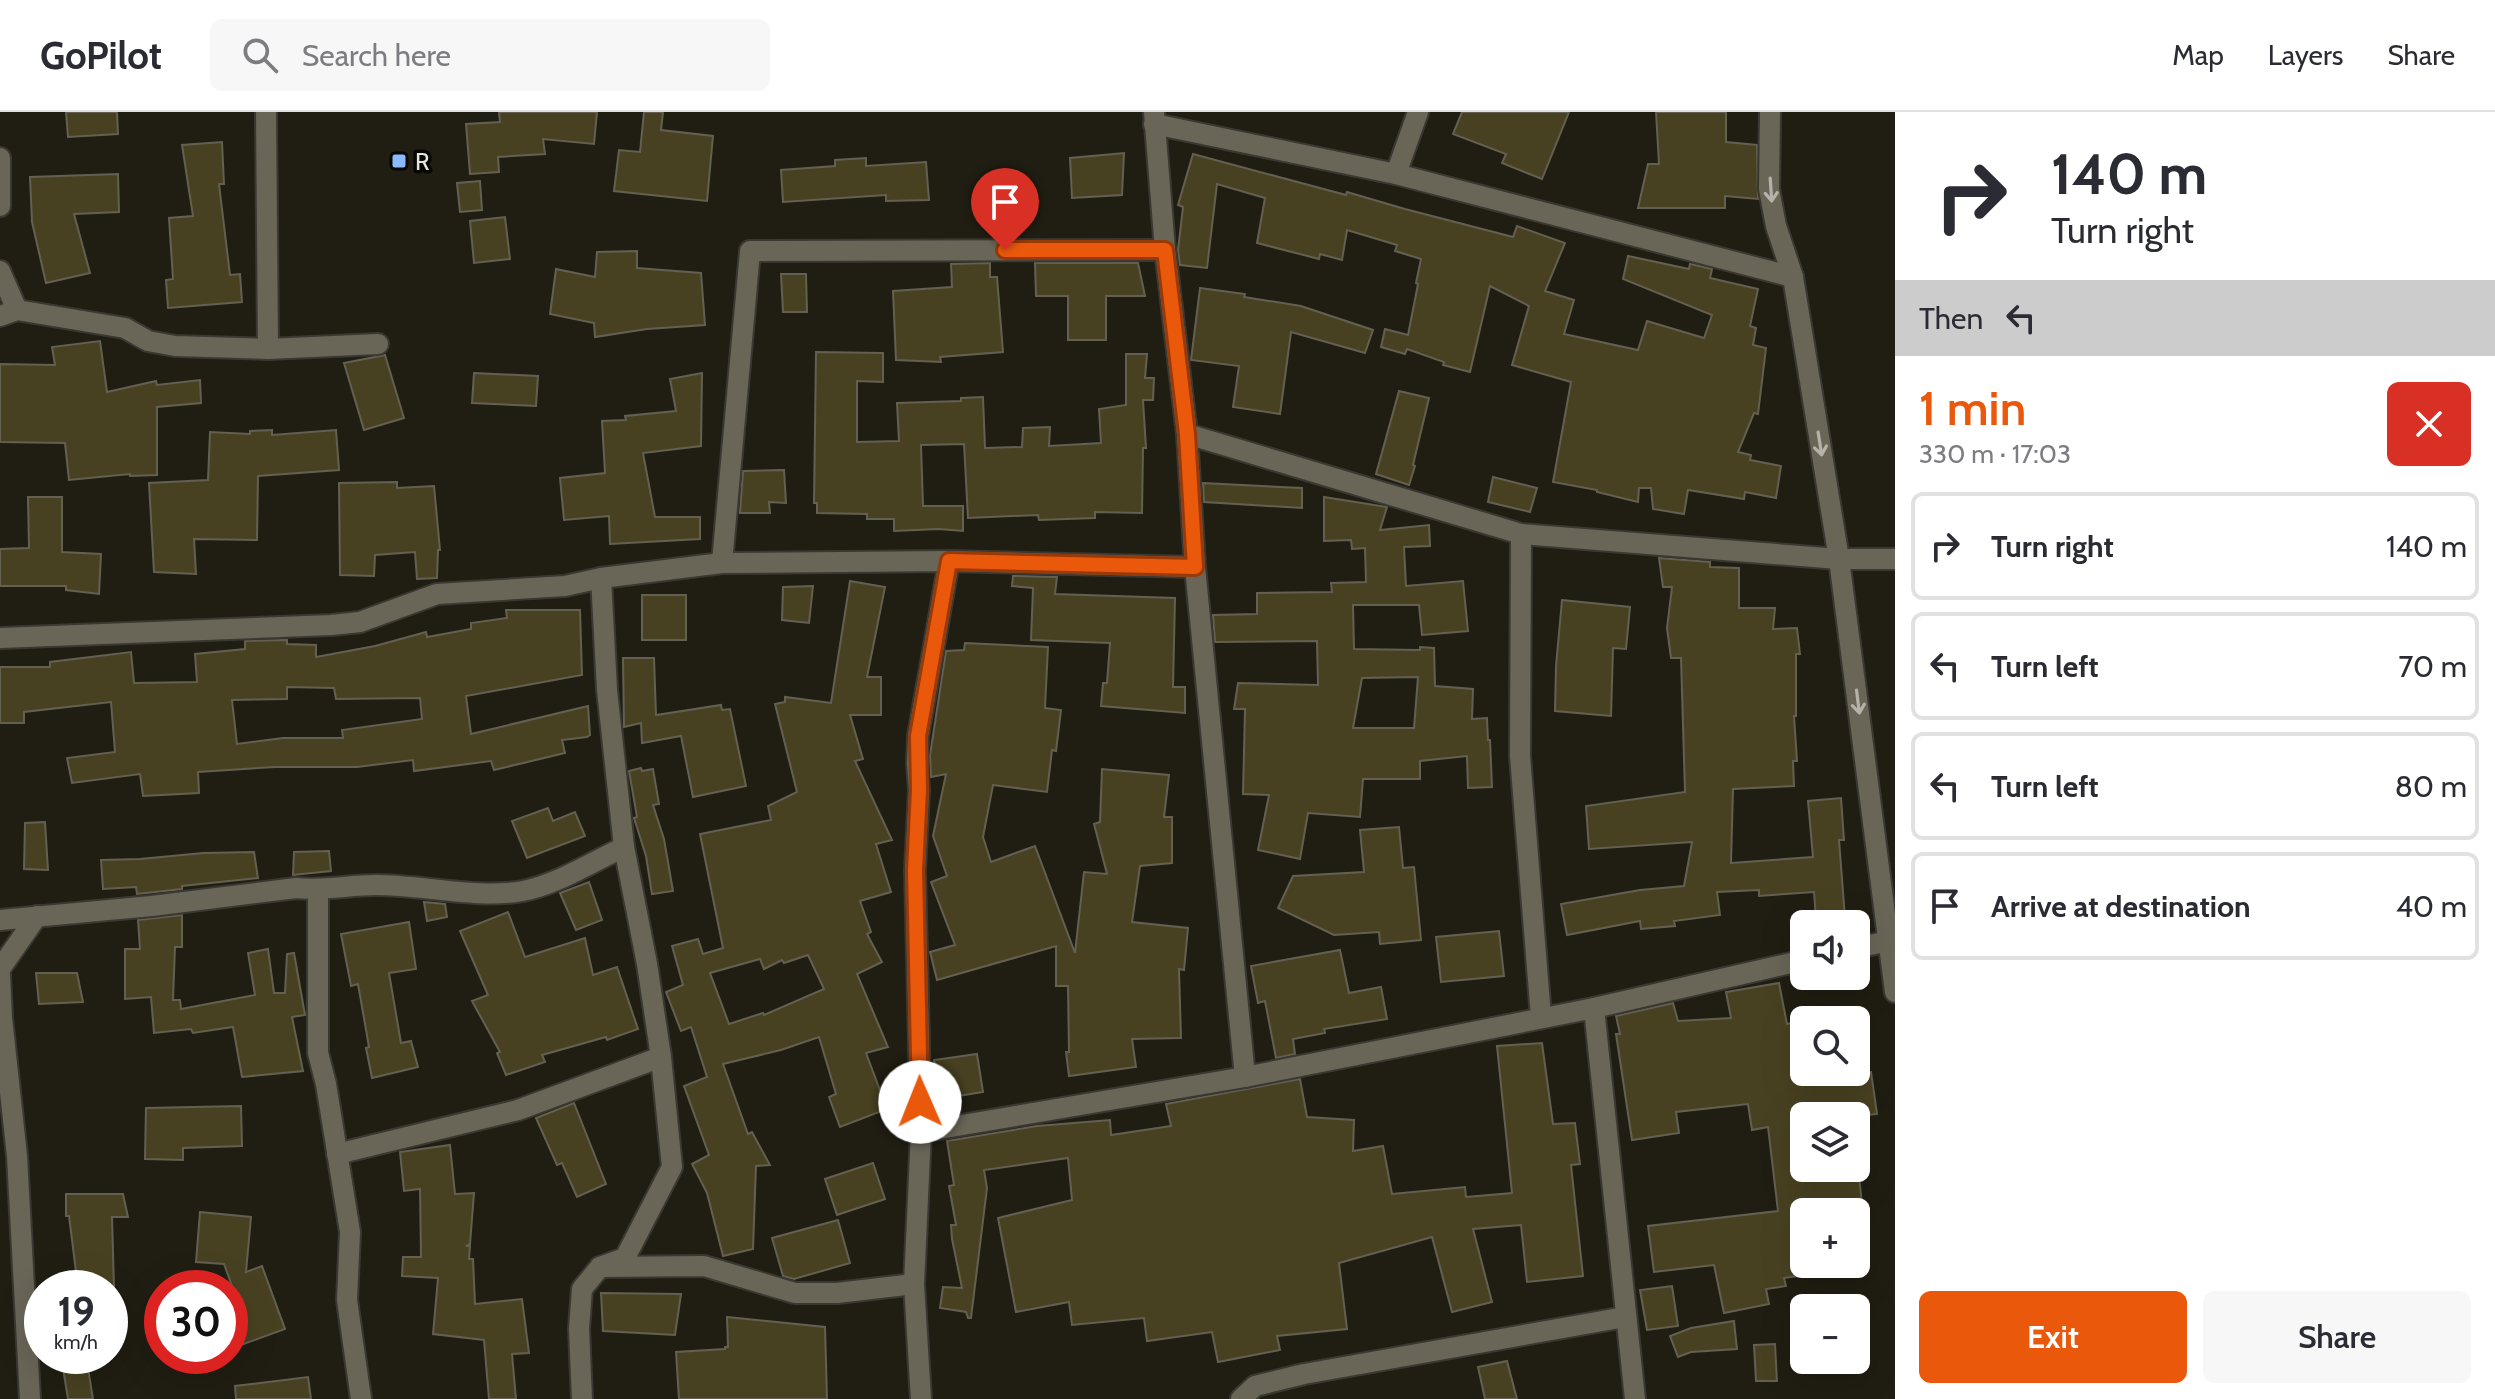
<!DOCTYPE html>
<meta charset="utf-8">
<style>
body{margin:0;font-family:Cabin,sans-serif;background:#f7f7f7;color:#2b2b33;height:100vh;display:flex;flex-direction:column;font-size:30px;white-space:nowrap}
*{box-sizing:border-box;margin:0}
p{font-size:26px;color:#7c7c81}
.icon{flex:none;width:44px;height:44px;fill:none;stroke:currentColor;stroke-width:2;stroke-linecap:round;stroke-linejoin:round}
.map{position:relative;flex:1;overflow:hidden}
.panel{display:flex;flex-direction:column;background:#fff;width:600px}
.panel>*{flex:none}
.banner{background:#fff;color:#2b2b33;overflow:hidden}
.controls{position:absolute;left:1790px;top:798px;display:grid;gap:16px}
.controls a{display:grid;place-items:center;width:80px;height:80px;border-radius:12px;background:#fff;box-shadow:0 8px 32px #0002;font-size:40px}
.speed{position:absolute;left:24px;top:1158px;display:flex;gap:16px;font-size:40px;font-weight:700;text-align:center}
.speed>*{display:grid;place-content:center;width:104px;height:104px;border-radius:50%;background:#fff;box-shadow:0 8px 32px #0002;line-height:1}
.speed small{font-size:20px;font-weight:400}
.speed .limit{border:12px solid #d22;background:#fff;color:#111}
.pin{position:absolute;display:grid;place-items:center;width:68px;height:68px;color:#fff;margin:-82px -34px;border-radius:50% 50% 50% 0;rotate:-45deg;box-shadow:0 0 8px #0007}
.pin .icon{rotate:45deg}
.me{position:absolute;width:88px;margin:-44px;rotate:359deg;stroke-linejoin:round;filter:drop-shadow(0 0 6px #0008)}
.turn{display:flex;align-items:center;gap:28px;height:168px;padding:0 24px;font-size:36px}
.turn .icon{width:104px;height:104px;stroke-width:2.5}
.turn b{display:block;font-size:56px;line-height:68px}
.then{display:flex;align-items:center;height:76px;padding:0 24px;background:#0003;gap:16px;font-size:30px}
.round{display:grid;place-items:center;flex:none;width:84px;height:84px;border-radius:12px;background:#f7f7f7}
.head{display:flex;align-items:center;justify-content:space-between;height:136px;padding:0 24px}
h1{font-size:48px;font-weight:600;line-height:60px;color:#ea580c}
.cta{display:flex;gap:16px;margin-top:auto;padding:16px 24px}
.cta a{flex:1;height:92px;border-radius:12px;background:#ea580c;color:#fff;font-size:32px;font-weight:600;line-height:92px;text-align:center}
.cta a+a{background:#f7f7f7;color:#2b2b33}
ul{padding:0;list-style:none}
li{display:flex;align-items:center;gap:24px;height:108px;margin:0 16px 12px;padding:0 8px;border:4px solid #e1e1e2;border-radius:12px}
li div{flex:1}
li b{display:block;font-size:30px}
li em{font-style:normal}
header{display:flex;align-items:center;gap:48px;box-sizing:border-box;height:112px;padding:0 40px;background:#fff;border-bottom:2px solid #e1e1e2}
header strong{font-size:38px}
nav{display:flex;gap:44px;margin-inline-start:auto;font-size:28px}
.search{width:560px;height:72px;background:#f7f7f7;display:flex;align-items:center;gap:20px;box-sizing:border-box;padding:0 28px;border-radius:12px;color:#7c7c81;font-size:30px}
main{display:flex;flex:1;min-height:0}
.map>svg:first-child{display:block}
.building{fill:#484121;stroke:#636052;stroke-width:2;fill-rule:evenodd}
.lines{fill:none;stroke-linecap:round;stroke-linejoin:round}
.minor-casing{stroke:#3a3832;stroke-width:24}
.minor{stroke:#696658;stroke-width:20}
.oneway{stroke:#b5b3a9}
.route-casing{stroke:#983908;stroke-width:20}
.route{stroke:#ea580c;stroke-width:14}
.poi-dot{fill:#8abafc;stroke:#080704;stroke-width:3}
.labels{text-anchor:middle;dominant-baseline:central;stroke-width:7;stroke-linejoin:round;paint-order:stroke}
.poi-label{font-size:24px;fill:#e8e7df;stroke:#080704;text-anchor:start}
</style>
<header>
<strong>GoPilot</strong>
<div class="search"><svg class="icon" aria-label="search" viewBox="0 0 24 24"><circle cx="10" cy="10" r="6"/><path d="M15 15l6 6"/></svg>Search here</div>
<nav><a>Map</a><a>Layers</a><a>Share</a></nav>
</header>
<main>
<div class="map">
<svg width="1895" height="1287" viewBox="0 0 1895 1287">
<rect width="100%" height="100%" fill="#201d12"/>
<g class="building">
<path d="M66,0H117L118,22L68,25Z"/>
<path d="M499,0H597L594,32L543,27L545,42L498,45L499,60L470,62L466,12L500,10Z"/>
<path d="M644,0H663L661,18L713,24L707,89L614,79L619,38L640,40Z"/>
<path d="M1462,0H1569L1542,67L1502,51L1506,42L1453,22Z"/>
<path d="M1656,0H1726V30L1757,33L1758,87L1725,84V96H1638L1648,52H1659Z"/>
<path d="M222,30L224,72H219L230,163L240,162L242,190L168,196L166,168L173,167L169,106L193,104L182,33Z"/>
<path d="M1124,41L1122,83L1072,86L1070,46Z"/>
<path d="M1193,42L1346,83L1347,80L1405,97L1513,125L1517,114L1565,131L1545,179L1574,188L1564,222L1638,238L1647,209L1704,226L1712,203L1623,167L1628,144L1689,157L1690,152L1695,153L1712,157L1710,166L1758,177L1750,214L1756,216L1753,233L1766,236L1758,302L1754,301L1738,340L1751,343L1750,348L1781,354L1776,386L1745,380L1744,387L1688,378L1684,402L1653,397L1651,376H1639L1638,390L1597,380V378L1553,370L1571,270L1512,253L1529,194L1490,174L1470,260L1443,253L1444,250L1407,237L1405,242L1381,235L1385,217L1408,223L1418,172L1416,171L1421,147L1395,139L1397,133L1347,118L1342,148L1320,142L1319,147L1257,131L1265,86L1217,72L1207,156L1180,153L1178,138L1183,95L1178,93Z"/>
<path d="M866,46V54L926,50L929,88L886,89V83L783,90L781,58L835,54V48Z"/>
<path d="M118,62L119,100L74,102L90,161L46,171L32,110L30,65Z"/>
<path d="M480,69L482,98L460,100L457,71Z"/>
<path d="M505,105L510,147L474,151L470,109Z"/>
<path d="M637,139V156L701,161L705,213L647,217L595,225L594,211L550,202L556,157L595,165L597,140Z"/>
<path d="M990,151V165H997L1003,240L940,245L941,250L896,248L893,179L952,175L951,152Z"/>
<path d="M1035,151H1138L1145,184H1106V228H1068V184H1036Z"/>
<path d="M781,162H806L807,200H783Z"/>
<path d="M1200,176L1245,182L1244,185L1301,194L1373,218L1365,241L1291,220L1280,302L1233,295L1239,254L1191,248Z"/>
<path d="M100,229L107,280L156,269L157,273L200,268L201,291L157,295V363L130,364V362L69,368L65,331L0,330V252L55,253L52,235Z"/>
<path d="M816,240L883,241V270L857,269V330L899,329L897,291L961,289V286L983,285L985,336L1022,335L1023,316L1050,315L1049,334L1101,331L1099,297L1126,293V242H1147L1145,266H1154L1153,288H1143L1146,336H1143L1142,401L1095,400V406L1039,408L1038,403L968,406L964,332L921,333L923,394H963V419L939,417L894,419V407H867V402L817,401V391H814Z"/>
<path d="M385,243L404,306L364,318L344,251Z"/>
<path d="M474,261L538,264L536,294L472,291Z"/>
<path d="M702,261L701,334L643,341L655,405H700V427L610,432L609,404L564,408L560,366L605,361L602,309L626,308L625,304L676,299L670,267Z"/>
<path d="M1399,279L1429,286L1413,353L1415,354L1409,373L1376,362Z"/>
<path d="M272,318V323L336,318L339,358L258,364L257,428L194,427L196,462L154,460L149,371L208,368L210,320L250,322V319Z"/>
<path d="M784,358L786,391L769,390L770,401H740L743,359Z"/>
<path d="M1493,365L1537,376L1530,400L1488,390Z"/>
<path d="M397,370V376L434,374L440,438H438L437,466L417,467L415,440L375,443L374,464L340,463L339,371Z"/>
<path d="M1203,371L1302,376V396L1204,390Z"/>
<path d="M28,385H62V440L101,442L99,482L66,478V474H0V437L29,436Z"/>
<path d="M1324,385L1387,395L1380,418L1429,413L1430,434L1404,435L1406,474L1463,469L1468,519L1422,523L1419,493H1353L1354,537L1420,538V535L1434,536L1435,574L1473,577L1472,607L1487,606L1488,628H1490L1492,675L1468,676L1467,644L1420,649V667H1363L1360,705L1308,701L1300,747L1258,738L1269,683L1243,682L1245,597H1234L1238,571L1318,573L1317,529L1215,530L1213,503L1257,502V481L1332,480L1331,471L1366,470L1365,436L1352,437L1351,428L1324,429ZM1418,565L1414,616H1353L1362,566Z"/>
<path d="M1659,446L1710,450V455L1739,456V496H1775L1773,517L1797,516L1800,542H1796V604H1794L1797,649H1793L1794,674L1733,677L1731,751L1813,745L1808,689L1841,686L1844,728H1839L1845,806L1816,808L1814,780L1759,784V778L1717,780L1720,803L1674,809L1675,814L1641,817L1640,809L1567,823L1561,792L1640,778L1684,774L1692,730L1589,737L1586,694L1685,680L1681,546H1671L1667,516L1672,475H1663Z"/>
<path d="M1013,464L1057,465L1055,482L1175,486L1173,575H1185V601L1101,594L1103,571H1107L1110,531L1031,528L1033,476L1012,474Z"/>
<path d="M850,469L885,475L867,565H881V603H850L863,647L855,649L892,728L876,732L891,780L860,789L871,820L867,822L882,850L857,862L888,935L866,941L887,997L840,1015L829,985L836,982L819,925L781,938L723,952L748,1022L752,1020L770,1053L756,1054L753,1137L723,1144L707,1081L692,1052L709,1043L684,974L707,965L691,915L681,919L666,880L683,873L672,834L698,827L703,842L723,836L700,722L771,708L768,694L797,680L775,592L785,590V585L831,591ZM808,843L824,877L764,903L763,901L729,912L710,861L760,847L764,857L782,848L784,851Z"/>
<path d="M813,474L809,511L782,508L783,475Z"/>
<rect x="642" y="483" width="44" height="45"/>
<path d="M1562,488L1630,495L1626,537L1613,536L1611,604L1555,599L1556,554Z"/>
<path d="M506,498H580L582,563L466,584L471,622L588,594L590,623L587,625L562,628L565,641L494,658L491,649L414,659L413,648L357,655H275L198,660L199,681L143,684L140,662L72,671L67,646L115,640L111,590L24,600V611H0V555H50V550L131,540L134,571L197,570L195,542L245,537V529L287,528V532L316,533V545L375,534L426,520L427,525L471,517V511L507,506ZM287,575L334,576L336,587L420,586L422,607L342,618L343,626H283L237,632L232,588L287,587Z"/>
<path d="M965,531L1048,535L1045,596L1061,598L1056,639L1052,638L1047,680L993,673L983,725L991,750L1035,734L1075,841L1084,760L1107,762L1094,712L1100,710L1102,657L1169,663L1164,705H1172V751L1140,754L1132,810L1188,816L1184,858L1179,857L1181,926L1132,927L1136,955L1069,964L1066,940H1069L1068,874H1056V834L937,868L930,840L955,833L931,770L947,764L933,724L946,662L931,665L930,643L946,539L964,538Z"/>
<path d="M623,546H654L656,603L721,593L722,598L730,597L746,674L693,685L681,624L642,631L641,611L624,615Z"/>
<path d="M641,656L642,659L653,657L659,692L653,693L664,727L673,779L652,782L646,744L634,706L637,705L629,659Z"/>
<path d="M548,696L553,709L575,700L585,724L527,746L512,709Z"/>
<path d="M45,710L48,758L24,757L25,711Z"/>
<path d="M1399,715L1403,756L1414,755L1421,828L1380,832L1379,820L1334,823L1278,796L1293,764L1364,760L1360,718Z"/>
<path d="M329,739L331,759L293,763L294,740Z"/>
<path d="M254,740L258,766L182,774V777L137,782L136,775L103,777L101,748L140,747L203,741Z"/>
<path d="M589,770L602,808L576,818L560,781Z"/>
<path d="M424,790L445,792L447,805L427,809Z"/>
<path d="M508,800L525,845L585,826L593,863L617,855L638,917L607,928L606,925L542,943L545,950L506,963L497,941L500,940L472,889L488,883L460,819Z"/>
<path d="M182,803V835H175L173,888H180L181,897L255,883L248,841L268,837L274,881H285L287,842L294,841L305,903L292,905L303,959L242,965L233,915L193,921L191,917L154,921L151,885L125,887V837H140L138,808Z"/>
<path d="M409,810L416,857L389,861L401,931L411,929L418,955L372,966L366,936L369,935L358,872L351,874L341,822Z"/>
<path d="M1499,819L1504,864L1441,870L1436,825Z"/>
<path d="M1340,838L1349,881L1381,875L1387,907L1324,917L1325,921L1293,927L1295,942L1276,946L1265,889L1258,891L1251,854Z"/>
<path d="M36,861H77L83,890L39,892Z"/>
<path d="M1779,871L1787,912L1792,911L1800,960H1871L1877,1002L1860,1004H1804V1056H1858L1863,1100H1804V1118L1791,1120L1798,1164L1784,1166L1786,1174L1766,1177L1769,1192L1724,1201L1714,1153L1654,1160L1648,1114L1778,1099L1768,1015L1752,1018L1748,992L1676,1000L1679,1021L1632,1028L1616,922H1620L1616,904L1673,891L1678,909L1731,906L1726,880Z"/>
<path d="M1542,931L1553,1012L1575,1011L1580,1052L1571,1053L1583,1164L1527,1170L1521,1113L1473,1117L1492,1190L1452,1200L1432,1125L1339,1151L1347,1217L1277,1224L1280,1238L1218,1250L1212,1220L1147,1229L1144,1206L1072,1213L1069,1190L1016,1200L998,1106L1072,1088L1068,1046L984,1058L987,1076L971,1206H968L966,1200L940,1196L943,1175L962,1176L952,1127L951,1113H956L949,1074L954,1073L947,1029L1037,1014L1110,1008L1111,1023L1171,1014L1166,992L1300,967L1307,1005L1354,1008L1353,1039L1383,1034L1392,1082L1465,1075L1466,1085L1512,1081L1497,934Z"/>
<path d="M977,942L983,980L940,987L934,948Z"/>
<path d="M574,991L606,1072L577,1085L562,1051L557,1053L536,1006Z"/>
<path d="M241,994L242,1034L183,1036V1048L145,1047L146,996Z"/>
<path d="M450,1033L455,1082L474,1081L470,1132L466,1134H470L469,1147H473L475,1192L522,1187L529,1241L512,1242L516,1287H489L484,1228L433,1222L438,1166L402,1164L403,1145H421L420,1077L404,1079L400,1040Z"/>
<path d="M873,1051L885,1087L837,1103L825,1067Z"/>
<path d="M66,1082H123L128,1105H112L114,1176H78L69,1104H66Z"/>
<path d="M200,1100L251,1105L246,1160L262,1154L285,1217L230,1237V1206L242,1202L224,1152L196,1150Z"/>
<path d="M838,1108L850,1151L794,1167L783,1164L772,1126Z"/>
<path d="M1672,1174L1678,1214L1647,1218L1640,1178Z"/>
<path d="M601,1181L681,1182L675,1223L603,1219Z"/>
<path d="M727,1205L825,1215L827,1287H679L676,1240L725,1237V1235H728Z"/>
<path d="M1734,1209L1737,1237L1691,1240L1678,1245L1670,1224L1691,1216Z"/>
<path d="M1775,1232L1777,1269H1756L1754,1233Z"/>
<path d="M61,1244H86L93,1287H68Z"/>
<path d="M1507,1249L1517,1287H1485L1478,1255Z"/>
<path d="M308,1265L311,1287H236L235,1274Z"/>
</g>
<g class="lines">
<g class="minor-casing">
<g id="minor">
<path d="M266,0L268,237"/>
<path d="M1154,0L1165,138L1187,322L1195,455L1245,965"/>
<path d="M1770,0L1769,77L1776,114L1793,165L1839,447L1895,880"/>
<path d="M1154,12L1396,62L1793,165"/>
<path d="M0,46V94"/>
<path d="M1396,62L1418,0"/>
<path d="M0,159L17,198"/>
<path d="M0,204L17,198L125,216L148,229L175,234L268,237L378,232"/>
<path d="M1187,322L1521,422L1839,447H1895"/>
<path d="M1521,422L1520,644L1541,905"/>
<path d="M722,451L750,139L1165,138"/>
<path d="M0,526L331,513L360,510L437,482L565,474L601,466L722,451L949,449L1195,455"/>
<path d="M318,778V941L326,972L350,1120L347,1188L361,1287"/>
<path d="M0,808L152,794L296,776C323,779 349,773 376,773C422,773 478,787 523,779C558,772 592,750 624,735"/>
<path d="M1856,836L1889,829"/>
<path d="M0,857L37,804"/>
<path d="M0,863L2,906L17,1044L30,1287"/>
<path d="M1594,896L1635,1287"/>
<path d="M921,1020L1245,965L1594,896L1804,848"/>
<path d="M337,1042L518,998L661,945"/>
<path d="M600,1155L625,1146L672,1055L661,945L647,852L624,735L607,578L601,466"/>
<path d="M582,1287L579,1217L582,1177L600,1155L704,1154L795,1181H837L914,1172"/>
<path d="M921,1287L914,1172L921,1020L915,758L919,678L917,652L918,624L949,449"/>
<path d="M1241,1287L1255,1274L1304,1262L1625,1205"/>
</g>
</g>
<use href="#minor" class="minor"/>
</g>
<defs><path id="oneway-shaft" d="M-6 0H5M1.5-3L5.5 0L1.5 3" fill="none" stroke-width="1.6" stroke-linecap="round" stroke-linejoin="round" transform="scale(2)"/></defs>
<g class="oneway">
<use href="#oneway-shaft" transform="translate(1771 78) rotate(86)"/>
<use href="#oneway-shaft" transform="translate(1820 332) rotate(81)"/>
<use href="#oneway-shaft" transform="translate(1858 590) rotate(83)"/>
</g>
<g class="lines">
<g class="route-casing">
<path id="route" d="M920,990L915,758L919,678L918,624L949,449L1195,455L1187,322L1165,138H1005"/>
</g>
<use href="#route" class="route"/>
</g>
<rect class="poi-dot" x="391" y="41" width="16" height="16" rx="4"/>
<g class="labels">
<g class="poi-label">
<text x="415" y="49">R</text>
</g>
</g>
</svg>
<div class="controls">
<a><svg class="icon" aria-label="sound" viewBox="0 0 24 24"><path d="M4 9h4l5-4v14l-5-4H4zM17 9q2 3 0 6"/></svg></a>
<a><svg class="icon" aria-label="search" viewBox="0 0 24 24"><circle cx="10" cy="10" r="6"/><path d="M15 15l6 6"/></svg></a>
<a><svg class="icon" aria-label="layers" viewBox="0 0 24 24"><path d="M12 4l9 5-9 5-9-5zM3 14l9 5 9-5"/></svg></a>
<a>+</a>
<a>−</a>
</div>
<div class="speed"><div>19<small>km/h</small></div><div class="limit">30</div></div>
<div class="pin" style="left:1005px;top:138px;background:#d93025"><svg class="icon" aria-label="arrive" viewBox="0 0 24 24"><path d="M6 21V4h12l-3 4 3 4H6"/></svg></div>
<svg class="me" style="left:920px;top:990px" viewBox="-20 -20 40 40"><circle r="19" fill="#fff"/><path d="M0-13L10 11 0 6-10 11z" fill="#ea580c"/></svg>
</div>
<section class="panel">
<div class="banner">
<div class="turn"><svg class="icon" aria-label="right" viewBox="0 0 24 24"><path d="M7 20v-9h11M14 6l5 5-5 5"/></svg><div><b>140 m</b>Turn right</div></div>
<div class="then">Then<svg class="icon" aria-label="left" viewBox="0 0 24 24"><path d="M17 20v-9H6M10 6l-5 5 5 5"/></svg></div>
</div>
<div class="head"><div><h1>1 min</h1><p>330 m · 17:03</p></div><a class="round" style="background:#d93025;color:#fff"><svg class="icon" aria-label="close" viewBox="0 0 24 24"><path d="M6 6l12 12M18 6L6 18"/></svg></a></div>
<ul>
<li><svg class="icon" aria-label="right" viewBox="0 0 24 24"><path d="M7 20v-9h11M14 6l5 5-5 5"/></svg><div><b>Turn right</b></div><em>140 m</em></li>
<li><svg class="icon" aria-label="left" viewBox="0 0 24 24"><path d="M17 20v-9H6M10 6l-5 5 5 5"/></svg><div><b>Turn left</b></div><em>70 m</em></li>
<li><svg class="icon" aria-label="left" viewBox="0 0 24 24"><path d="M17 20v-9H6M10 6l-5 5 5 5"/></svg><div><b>Turn left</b></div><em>80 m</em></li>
<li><svg class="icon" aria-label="arrive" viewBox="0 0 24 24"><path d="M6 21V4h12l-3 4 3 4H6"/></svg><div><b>Arrive at destination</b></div><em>40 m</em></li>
</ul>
<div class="cta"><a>Exit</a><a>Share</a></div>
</section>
</main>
